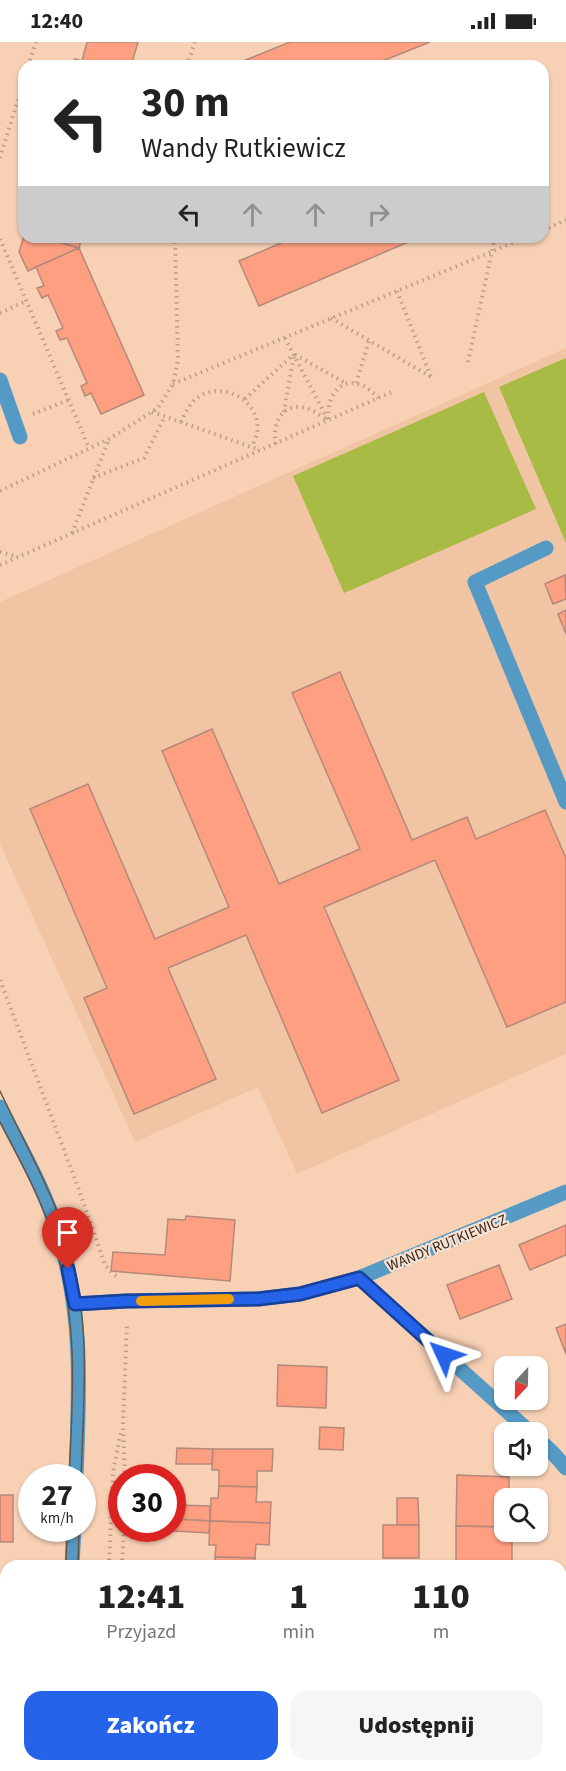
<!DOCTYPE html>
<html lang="pl">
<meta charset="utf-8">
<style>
body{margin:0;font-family:"Source Sans 3",sans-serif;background:#f6f6f6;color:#222;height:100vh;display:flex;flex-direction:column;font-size:22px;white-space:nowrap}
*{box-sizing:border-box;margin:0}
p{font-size:20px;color:#767676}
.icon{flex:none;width:33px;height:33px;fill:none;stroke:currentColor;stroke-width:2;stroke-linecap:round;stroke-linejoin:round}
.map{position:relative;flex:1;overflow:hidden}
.side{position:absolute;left:0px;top:1518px;width:567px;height:212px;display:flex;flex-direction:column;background:#fff;border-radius:18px 18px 0 0;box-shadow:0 2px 4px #0004}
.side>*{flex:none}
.hud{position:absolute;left:18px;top:18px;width:531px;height:183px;border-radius:18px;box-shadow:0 2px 4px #0004;background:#fff;color:#222;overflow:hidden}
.needle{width:39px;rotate:202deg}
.fabs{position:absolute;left:494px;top:1314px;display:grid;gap:12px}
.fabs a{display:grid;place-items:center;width:54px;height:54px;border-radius:12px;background:#fff;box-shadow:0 2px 4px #0004;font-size:30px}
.speed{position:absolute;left:18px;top:1422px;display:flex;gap:12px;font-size:30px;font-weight:700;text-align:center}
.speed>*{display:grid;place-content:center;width:78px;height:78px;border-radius:50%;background:#fff;box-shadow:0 2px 4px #0004;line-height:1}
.speed small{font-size:15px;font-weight:400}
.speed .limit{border:9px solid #d22;background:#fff;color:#111}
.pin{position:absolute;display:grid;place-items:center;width:51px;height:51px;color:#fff;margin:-62px -26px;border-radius:50% 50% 50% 0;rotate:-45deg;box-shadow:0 0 6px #0007}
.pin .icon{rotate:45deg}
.me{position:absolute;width:66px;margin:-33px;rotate:312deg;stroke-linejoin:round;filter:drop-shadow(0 0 4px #0008)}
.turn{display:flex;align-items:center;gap:21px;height:126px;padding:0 24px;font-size:27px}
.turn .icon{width:78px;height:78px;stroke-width:2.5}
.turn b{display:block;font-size:42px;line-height:51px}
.lanes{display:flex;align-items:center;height:57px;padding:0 24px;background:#0003;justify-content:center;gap:30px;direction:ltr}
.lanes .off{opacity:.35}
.eta{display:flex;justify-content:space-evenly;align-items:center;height:102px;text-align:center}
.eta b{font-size:36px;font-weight:800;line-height:42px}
.primary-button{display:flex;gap:12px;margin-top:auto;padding:12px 24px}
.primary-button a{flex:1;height:69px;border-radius:18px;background:#2563eb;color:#fff;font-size:24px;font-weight:800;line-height:69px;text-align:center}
.primary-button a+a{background:#f6f6f6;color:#222}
.status{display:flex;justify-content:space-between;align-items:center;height:42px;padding:0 30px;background:#fff;direction:ltr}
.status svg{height:16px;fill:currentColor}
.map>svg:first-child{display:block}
.built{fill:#f1c4a3}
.green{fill:#a8bb44}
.building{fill:#fe9f82;stroke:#b4897b;stroke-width:1.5}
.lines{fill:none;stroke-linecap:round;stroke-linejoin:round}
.path{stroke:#bd9d87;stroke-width:4;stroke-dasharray:1.5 4.5;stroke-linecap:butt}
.minor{stroke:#549ac5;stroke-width:15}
.tram{stroke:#695445;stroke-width:1.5}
.route-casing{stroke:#184099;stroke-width:15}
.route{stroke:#2563eb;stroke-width:10}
.slow{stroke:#f59e0b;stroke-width:10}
.labels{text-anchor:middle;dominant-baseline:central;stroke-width:4.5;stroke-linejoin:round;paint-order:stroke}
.street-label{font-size:15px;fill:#38291e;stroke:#f9e2d1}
</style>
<div class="status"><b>12:40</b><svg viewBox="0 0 49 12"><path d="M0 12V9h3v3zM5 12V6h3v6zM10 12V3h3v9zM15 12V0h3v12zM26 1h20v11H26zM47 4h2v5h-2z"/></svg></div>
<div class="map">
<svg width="566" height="1729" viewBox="0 0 566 1729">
<rect width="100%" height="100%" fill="#f8d1b5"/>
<path class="built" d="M566,306V1012L297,1132L258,1045L135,1100L0,802V560Z"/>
<g class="green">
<path d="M566,316V501L499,345Z"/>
<path d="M484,350L536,467L344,551L293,434Z"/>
</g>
<g class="building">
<path d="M87,0H138L131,24H73L75,17L82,19Z"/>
<path d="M290,0H430L370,24H231Z"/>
<path d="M24,194L42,195L79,206L28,229L19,210Z"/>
<path d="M42,195H82L79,206Z"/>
<path d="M295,195H420L259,264L239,219Z"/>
<path d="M79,206L144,353L101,372L91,351L85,354L81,344L87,341L67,296L60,298L56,289L63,286L48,253L42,256L37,246L44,244L36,225Z"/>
<path d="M565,533L566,557L553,562L545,542Z"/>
<path d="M566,568V592L558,572Z"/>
<path d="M340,630L412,798L467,775L476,797L545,768L566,816V960L507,985L435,818L324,865L399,1038L322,1071L246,893L168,926L216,1037L134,1072L84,956L107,946L30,767L88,742L155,897L229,865L162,709L212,687L279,842L360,807L292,651Z"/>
<path d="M186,1174L235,1178L230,1239L111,1229L113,1210L165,1213L168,1177L185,1178Z"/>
<path d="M566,1183V1213L530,1228L519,1203Z"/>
<path d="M499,1223L512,1257L460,1277L447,1243Z"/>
<path d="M566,1282V1312L556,1286Z"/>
<path d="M278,1323L327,1325L326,1366L277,1364Z"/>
<path d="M320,1385L344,1386L343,1408L319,1407Z"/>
<path d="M177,1406L213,1407L212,1422H176Z"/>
<path d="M213,1407H273L272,1429H257V1445L219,1444V1428H212Z"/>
<path d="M457,1433L509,1435V1456H504V1485L456,1484Z"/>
<path d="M219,1444L257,1445L256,1460H271L270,1481L210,1479L211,1456H218Z"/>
<rect x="0" y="1453" width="13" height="47"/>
<path d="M397,1456H418L419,1483H397Z"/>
<path d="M176,1463L210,1464V1479L175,1477Z"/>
<path d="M175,1477L210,1479L209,1491L174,1489Z"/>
<path d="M210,1479L270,1481L269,1503L256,1502L255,1516L215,1515L216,1503H209Z"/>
<rect x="383" y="1483" width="36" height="33"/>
<path d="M456,1484L504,1485V1490H512V1524H456Z"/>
<path d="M215,1515L255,1516V1524H215Z"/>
<path d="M207,1724H260V1729L207,1728Z"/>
<path d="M369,1724H422V1729H368Z"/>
</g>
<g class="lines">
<g class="path">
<path d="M28,24L36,0"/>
<path d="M187,24L195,0"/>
<path d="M0,116L24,38"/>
<path d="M543,188L566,178"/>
<path d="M0,197L89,406"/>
<path d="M397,249L431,335"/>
<path d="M0,271L26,259"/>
<path d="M331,276L431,335"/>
<path d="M285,296L328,378"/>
<path d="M468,320L495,195"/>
<path d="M356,341L369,299"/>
<path d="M173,342L527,195"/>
<path d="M245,357L293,313"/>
<path d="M152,370L260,408"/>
<path d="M284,370L294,312L347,342"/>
<path d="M33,372L68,358"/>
<path d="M328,377C329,369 328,360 333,353C345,333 366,341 378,356"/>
<path d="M181,380C185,372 189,362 197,356C222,337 263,359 257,392C256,396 253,401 252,405"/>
<path d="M276,402C272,384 280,363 301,365C310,366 320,373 327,378"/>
<path d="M93,436L144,416L165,374"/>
<path d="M0,449L109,397L158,366L173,342L178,318L175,195"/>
<path d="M72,491L109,397"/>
<path d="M0,510L18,515"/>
<path d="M0,523L394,349"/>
<path d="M0,938L78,1145L105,1223L113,1232L119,1236"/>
<path d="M125,1436L123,1382L127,1281"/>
<path d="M109,1524L113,1430L121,1389"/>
<path d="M122,1524L124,1486"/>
<path d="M100,1729L101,1724"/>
<path d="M114,1729L115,1724"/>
</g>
<g class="minor">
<path d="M0,338L20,395"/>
<path d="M546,506L475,540L566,760"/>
<path d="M0,1065C21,1107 46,1149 59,1194C84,1278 79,1350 76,1436"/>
<path d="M359,1236L530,1390"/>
<path d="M75,1262L126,1259L258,1257L300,1252L359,1236L566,1150"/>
<path d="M537,1396L552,1410L566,1426"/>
<path d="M72,1524L74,1486"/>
<path d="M561,1655L566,1649"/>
<path d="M64,1729L65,1724"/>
<path d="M497,1729L502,1724"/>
</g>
<g class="tram">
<path d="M0,1049C22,1096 48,1141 65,1191C92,1273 84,1351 81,1436"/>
<path d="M0,1080C19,1117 41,1155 53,1196C79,1278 73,1351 69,1436"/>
<path d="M66,1524L67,1486"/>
<path d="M78,1524L79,1486"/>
<path d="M58,1729V1724"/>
<path d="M70,1729V1724"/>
</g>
</g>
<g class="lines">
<g class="route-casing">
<path id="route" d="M68,1227L75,1262L126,1259L258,1257L300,1252L359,1236L444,1313"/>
</g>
<use href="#route" class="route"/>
<path class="slow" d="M141,1259L229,1257"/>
</g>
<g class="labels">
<g class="street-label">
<text transform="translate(447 1201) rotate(-22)">WANDY RUTKIEWICZ</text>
</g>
</g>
</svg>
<div class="fabs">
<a><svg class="needle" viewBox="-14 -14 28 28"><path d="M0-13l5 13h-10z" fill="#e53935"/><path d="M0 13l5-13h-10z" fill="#767676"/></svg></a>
<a><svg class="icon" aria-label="sound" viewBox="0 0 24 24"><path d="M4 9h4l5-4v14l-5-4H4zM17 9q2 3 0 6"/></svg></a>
<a><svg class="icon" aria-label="search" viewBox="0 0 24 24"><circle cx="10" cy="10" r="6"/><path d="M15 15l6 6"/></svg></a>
</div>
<div class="speed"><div>27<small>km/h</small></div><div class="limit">30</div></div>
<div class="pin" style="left:68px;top:1227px;background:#d93025"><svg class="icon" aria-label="arrive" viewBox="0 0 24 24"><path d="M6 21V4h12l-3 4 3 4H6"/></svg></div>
<svg class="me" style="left:444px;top:1313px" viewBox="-20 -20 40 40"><path d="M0-17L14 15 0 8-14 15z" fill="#2563eb" stroke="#fff" stroke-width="4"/></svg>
<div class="hud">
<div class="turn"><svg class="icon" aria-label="left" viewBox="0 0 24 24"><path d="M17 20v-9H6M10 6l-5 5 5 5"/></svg><div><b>30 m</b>Wandy Rutkiewicz</div></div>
<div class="lanes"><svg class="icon" aria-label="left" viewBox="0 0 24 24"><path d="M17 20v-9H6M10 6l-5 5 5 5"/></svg><svg class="icon off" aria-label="ahead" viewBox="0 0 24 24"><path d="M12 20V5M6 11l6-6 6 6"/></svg><svg class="icon off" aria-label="ahead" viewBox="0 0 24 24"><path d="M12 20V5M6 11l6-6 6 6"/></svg><svg class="icon off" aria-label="right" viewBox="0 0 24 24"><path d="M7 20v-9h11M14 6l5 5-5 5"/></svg></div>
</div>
<section class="side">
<div class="eta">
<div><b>12:41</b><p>Przyjazd</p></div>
<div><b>1</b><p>min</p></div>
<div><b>110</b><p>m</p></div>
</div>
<div class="primary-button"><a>Zakończ</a><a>Udostępnij</a></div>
</section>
</div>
